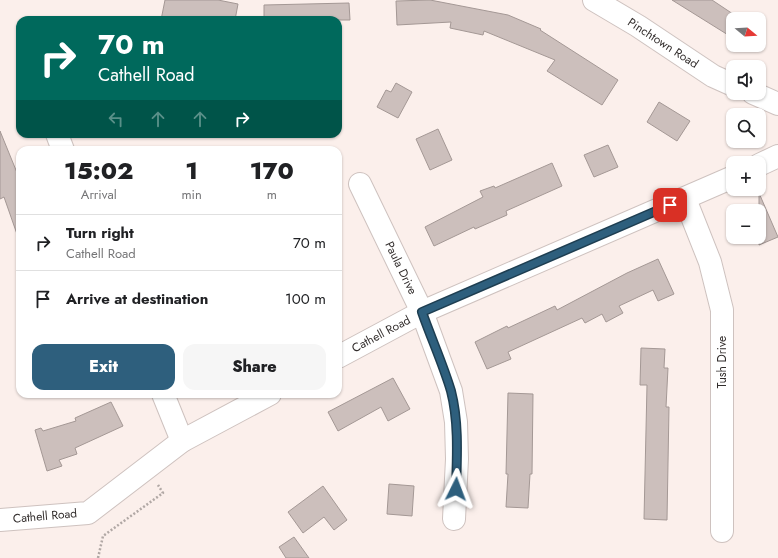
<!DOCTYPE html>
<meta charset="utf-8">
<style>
body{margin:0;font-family:Jost,sans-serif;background:#f6f6f6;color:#202124;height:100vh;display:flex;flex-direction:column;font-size:15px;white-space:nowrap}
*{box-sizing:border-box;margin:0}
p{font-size:13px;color:#757577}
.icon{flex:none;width:22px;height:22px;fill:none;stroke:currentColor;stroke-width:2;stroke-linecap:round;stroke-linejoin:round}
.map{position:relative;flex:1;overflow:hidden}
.drawer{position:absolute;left:16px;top:146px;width:326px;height:252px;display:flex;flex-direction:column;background:#fff;border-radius:12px;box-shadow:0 1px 3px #0004}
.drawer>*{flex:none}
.top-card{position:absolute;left:16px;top:16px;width:326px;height:122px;border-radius:12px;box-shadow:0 1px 3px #0004;background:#00695c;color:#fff;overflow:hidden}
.needle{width:26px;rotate:108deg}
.fabs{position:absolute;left:726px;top:12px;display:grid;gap:8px}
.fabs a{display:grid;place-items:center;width:40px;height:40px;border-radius:8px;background:#fff;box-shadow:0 1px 3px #0004;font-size:20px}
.pin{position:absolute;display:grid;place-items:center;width:34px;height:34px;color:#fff;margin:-17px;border-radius:8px;box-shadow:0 2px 6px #0006}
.me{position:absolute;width:44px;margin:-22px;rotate:3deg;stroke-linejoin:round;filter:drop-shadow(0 0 3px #0008)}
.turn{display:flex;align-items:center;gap:14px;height:84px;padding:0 16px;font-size:18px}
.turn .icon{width:52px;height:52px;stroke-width:2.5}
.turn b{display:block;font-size:28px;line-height:34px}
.lanes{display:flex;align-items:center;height:38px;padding:0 16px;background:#0003;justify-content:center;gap:20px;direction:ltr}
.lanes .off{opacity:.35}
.eta{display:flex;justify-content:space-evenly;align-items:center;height:68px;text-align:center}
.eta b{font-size:24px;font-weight:800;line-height:28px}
.primary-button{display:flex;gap:8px;margin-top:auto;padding:8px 16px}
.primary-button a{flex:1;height:46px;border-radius:12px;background:#2e5f7d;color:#fff;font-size:16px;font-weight:800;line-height:46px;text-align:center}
.primary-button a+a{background:#f6f6f6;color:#202124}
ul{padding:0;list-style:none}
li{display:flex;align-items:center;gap:12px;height:56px;padding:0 16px;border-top:1px solid #e0e0e0}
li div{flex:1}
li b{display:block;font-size:15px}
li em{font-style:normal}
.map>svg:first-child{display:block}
.building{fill:#ccbfbc;stroke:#a49895}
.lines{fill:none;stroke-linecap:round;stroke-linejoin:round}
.street-casing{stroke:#cec2bf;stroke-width:24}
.path{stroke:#b1a8a5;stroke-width:2.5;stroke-dasharray:2 2;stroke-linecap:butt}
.street{stroke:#fff;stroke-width:22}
.route-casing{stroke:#1e3e51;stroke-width:10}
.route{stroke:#2e5f7d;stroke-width:7}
.labels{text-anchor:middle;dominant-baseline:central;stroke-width:3;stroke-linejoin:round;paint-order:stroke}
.street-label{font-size:12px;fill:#322d2c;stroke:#fff}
</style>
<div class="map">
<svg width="778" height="558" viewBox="0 0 778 558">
<rect width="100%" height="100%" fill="#fbefeb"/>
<g class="building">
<path d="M165,0H218L238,4L235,20H161Z"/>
<path d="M430,0L508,15L541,29L540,30L618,80L602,105L547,71L555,60L484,31L483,35L450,28L451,22L397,25L396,1Z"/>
<path d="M672,0H712L733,14V38Z"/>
<path d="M349,3L350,20H264V5Z"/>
<path d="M396,83L412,92L398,118L377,107L386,90L391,92Z"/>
<path d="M659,102L690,121L677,141L647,122Z"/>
<path d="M438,129L452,160L430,170L416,139Z"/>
<path d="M0,131L20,180V237H18L4,197L0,199Z"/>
<path d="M608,145L618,167L594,177L584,155Z"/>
<path d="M552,163L562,186L506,211L507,215L475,229L474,227L434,246L425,227L483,197L480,191L494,186L495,188Z"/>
<path d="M759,193L778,237L759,245Z"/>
<path d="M658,259L674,294L658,301L653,290L619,306L623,313L606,322L602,314L585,323L582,318L508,352L511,359L487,369L475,342L507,326L508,328L555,306L557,310L627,273Z"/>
<path d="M641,348L665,349L664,368H668L666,407H669L667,520L644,519L647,385H640Z"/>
<path d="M393,378L410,409L388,421L381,407L338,431L328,412Z"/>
<path d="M508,393L533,394L532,474H530L528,508L506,507L508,474H506Z"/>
<path d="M111,402L123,426L75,448L77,454L59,460L62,466L47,471L35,430L41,428L43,431L76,421L75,418Z"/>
<path d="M389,484L414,486L412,516L387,514Z"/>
<path d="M323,486L347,520L334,530L324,517L303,533L288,512Z"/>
<path d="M294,537L309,558H286L279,547Z"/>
</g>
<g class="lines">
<g class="street-casing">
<g id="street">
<path d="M594,0L638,26L713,76L733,85"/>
<path d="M753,93L778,104"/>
<path d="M57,134L63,150"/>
<path d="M759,165L778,156"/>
<path d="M360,184L422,312L451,391L456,422L457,459L454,519"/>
<path d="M685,199L710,262L722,310V531"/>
<path d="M338,357L422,312L733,177"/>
<path d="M163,394L182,441"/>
<path d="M0,520L88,513L182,441L270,394"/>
</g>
</g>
<path class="path" d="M98,558L103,536L163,493L158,485"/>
<use href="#street" class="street"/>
</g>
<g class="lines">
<g class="route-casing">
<path id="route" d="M456,489C457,457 459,422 451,391C443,364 431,338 422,312L670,205"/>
</g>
<use href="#route" class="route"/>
</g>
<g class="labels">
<g class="street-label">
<text transform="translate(663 43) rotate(33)">Pinchtown Road</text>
<text transform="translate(401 268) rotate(64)">Paula Drive</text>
<text transform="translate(381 334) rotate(-28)">Cathell Road</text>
<text transform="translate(722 362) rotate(-90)">Tush Drive</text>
<text transform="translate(45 516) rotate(-5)">Cathell Road</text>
</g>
</g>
</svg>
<div class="fabs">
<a><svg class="needle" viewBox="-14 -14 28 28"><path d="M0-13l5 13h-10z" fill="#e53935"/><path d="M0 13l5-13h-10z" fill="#757577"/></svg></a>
<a><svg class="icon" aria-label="sound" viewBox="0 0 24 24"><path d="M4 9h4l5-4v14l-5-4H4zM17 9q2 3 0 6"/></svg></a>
<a><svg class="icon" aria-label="search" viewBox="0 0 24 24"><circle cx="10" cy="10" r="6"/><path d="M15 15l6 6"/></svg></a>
<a>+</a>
<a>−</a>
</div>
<div class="pin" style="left:670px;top:205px;background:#d93025"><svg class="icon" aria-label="arrive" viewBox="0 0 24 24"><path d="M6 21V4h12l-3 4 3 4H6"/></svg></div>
<svg class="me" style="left:456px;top:489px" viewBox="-20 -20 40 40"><path d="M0-17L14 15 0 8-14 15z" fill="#2e5f7d" stroke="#fff" stroke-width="4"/></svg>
<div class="top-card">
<div class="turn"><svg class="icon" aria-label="right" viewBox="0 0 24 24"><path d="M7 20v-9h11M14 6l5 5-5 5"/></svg><div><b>70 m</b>Cathell Road</div></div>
<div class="lanes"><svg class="icon off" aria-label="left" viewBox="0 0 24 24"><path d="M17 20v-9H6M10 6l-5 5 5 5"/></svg><svg class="icon off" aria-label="ahead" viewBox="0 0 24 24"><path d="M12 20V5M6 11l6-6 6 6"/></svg><svg class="icon off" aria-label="ahead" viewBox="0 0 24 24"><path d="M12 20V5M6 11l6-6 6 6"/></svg><svg class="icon" aria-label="right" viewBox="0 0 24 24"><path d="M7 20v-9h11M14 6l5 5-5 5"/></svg></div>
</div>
<section class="drawer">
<div class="eta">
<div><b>15:02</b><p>Arrival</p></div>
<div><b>1</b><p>min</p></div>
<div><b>170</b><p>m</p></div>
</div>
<ul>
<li><svg class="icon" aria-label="right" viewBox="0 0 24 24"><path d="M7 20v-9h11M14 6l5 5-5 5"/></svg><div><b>Turn right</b><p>Cathell Road</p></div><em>70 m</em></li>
<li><svg class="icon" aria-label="arrive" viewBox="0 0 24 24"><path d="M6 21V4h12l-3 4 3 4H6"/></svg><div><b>Arrive at destination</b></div><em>100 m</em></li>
</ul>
<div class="primary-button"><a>Exit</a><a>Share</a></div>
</section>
</div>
